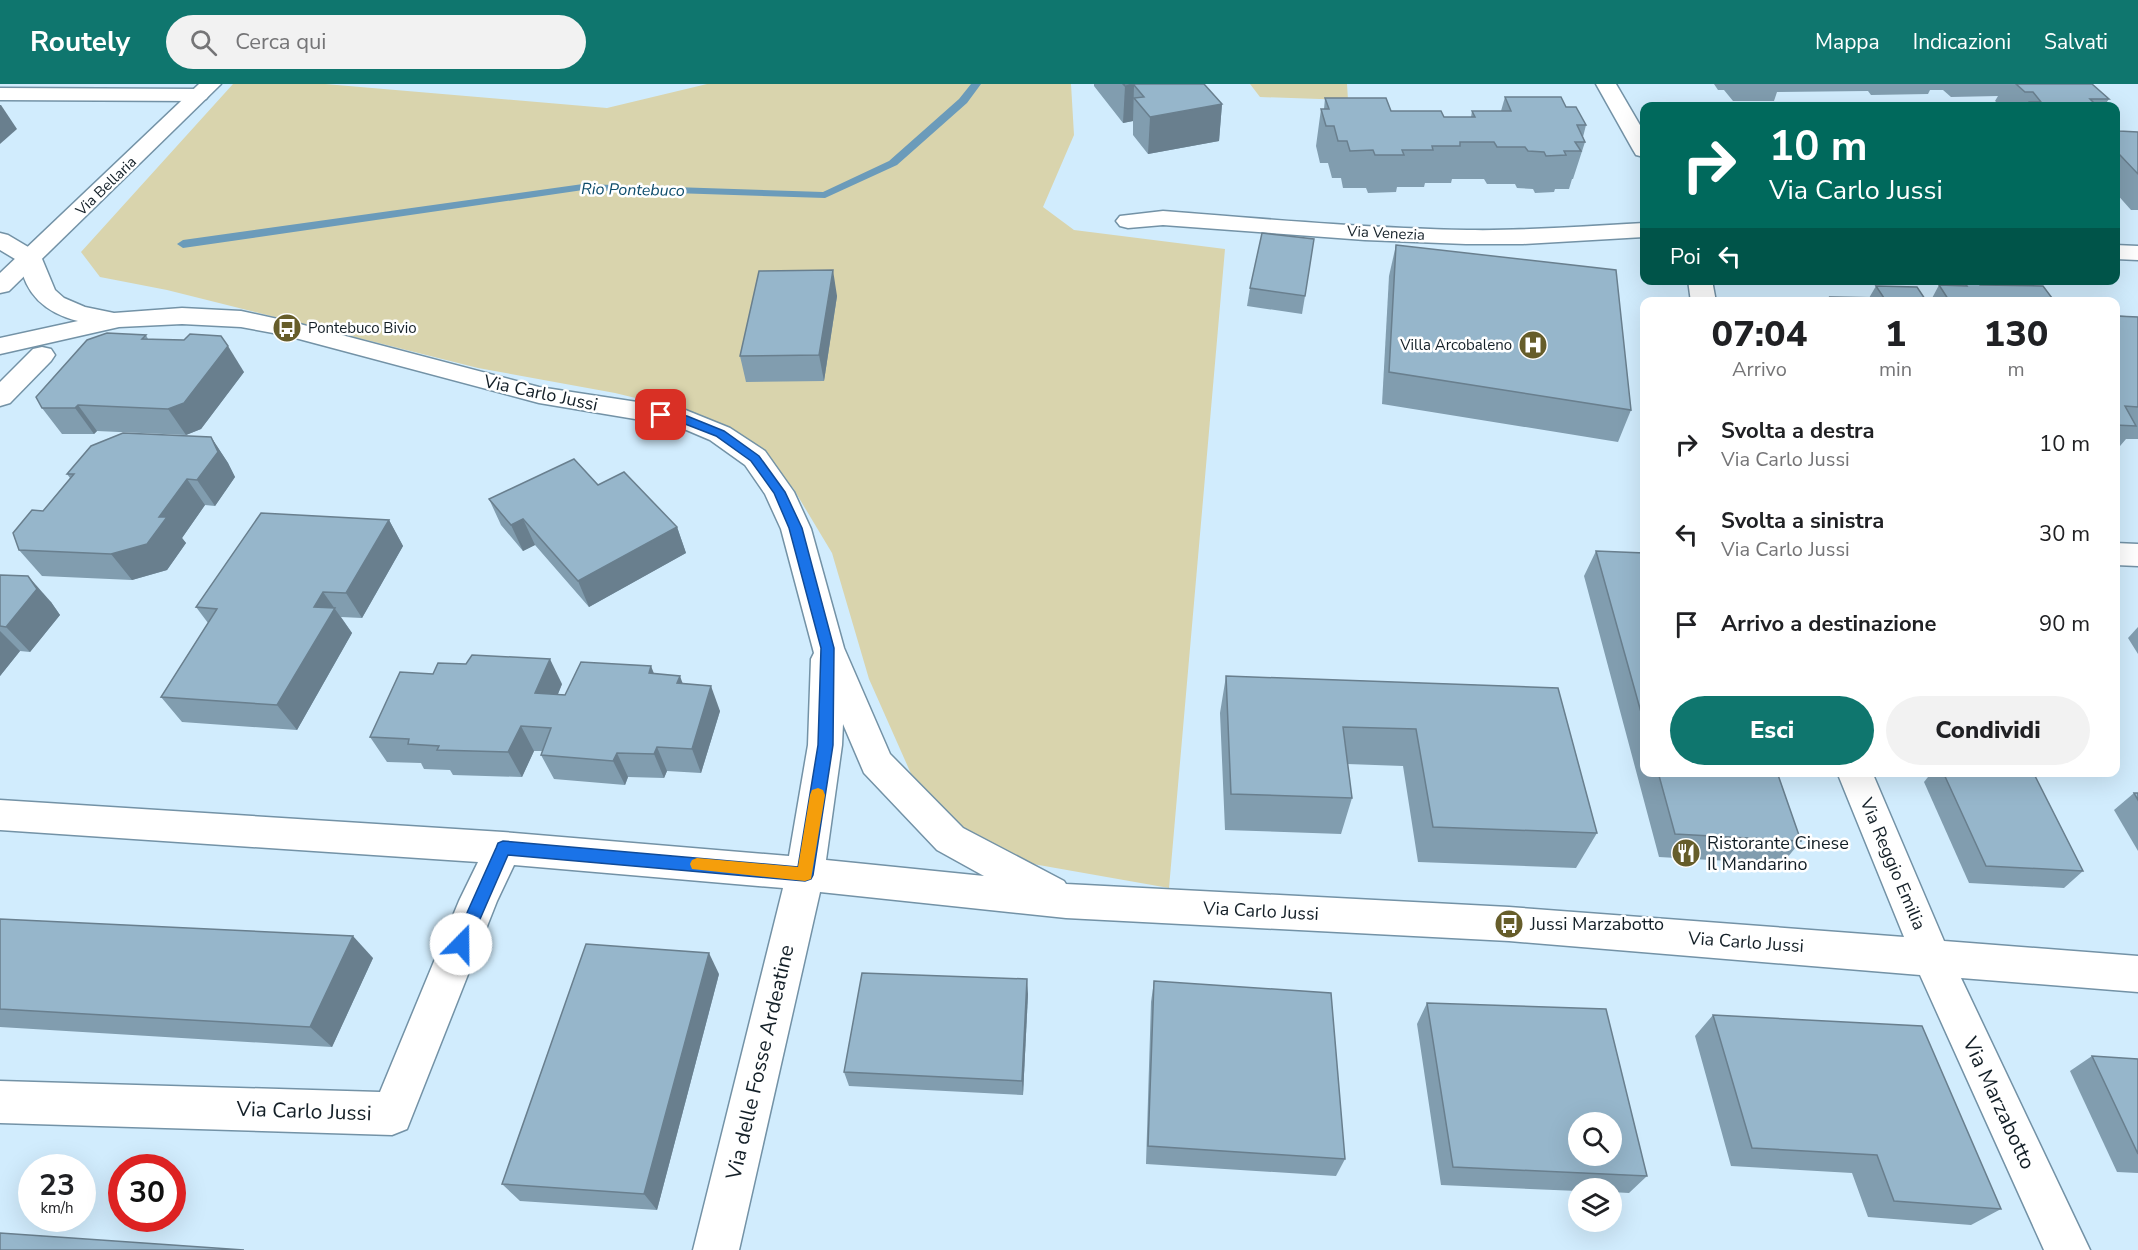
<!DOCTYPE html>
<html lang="it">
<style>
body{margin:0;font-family:"Nunito Sans",sans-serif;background:#f2f2f2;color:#202124;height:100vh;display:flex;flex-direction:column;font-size:22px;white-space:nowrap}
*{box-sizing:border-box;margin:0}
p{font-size:20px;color:#757577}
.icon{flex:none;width:33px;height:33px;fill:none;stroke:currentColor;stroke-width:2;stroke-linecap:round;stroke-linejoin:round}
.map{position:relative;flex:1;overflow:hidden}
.side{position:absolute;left:1640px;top:213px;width:480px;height:480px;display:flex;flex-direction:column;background:#fff;border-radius:12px;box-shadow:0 6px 24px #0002}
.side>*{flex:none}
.banner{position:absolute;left:1640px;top:18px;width:480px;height:183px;border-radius:12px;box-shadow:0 6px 24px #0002;background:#00695c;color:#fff;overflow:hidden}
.tools{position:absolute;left:1568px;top:1028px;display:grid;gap:12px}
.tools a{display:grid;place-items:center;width:54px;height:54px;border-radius:50%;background:#fff;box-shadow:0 6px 24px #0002;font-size:30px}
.speed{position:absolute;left:18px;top:1070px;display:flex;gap:12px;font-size:30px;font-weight:700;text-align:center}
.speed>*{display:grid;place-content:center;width:78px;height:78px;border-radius:50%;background:#fff;box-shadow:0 6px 24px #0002;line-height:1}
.speed small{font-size:15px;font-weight:400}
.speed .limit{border:9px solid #d22;background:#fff;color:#111}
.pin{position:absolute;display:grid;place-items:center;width:51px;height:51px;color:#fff;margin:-26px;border-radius:12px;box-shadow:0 3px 9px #0006}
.me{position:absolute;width:66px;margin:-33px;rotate:22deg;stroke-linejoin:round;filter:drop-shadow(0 0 4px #0008)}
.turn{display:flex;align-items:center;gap:21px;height:126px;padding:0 30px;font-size:27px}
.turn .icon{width:78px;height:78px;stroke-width:2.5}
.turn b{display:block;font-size:42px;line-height:51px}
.then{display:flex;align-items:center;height:57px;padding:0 30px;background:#0003;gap:12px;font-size:22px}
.eta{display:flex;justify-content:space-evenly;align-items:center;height:102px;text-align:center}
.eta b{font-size:36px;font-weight:800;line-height:42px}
.action{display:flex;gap:12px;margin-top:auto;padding:12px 30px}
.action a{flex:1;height:69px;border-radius:36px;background:#0f766e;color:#fff;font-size:24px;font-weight:800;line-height:69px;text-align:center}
.action a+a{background:#f2f2f2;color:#202124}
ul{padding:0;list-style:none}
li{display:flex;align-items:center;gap:18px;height:90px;padding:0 30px}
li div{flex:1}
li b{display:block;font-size:22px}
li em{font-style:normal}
header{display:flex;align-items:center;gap:36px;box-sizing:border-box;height:84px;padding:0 30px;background:#0f766e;color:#fff}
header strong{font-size:28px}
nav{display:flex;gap:33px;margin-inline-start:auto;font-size:21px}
.search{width:420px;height:54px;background:#f2f2f2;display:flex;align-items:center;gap:15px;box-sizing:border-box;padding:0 21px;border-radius:33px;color:#757577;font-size:22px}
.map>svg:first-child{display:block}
.green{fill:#d9d4ad}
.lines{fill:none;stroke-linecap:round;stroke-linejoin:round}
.stream{fill:#6b9bba;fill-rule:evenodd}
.street-casing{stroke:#7392a6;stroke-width:3}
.secondary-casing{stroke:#7392a6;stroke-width:3}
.street{fill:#fff;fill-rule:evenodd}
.secondary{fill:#fff;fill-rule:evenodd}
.wall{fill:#819daf}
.shaded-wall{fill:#697f8e}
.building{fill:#96b6cb;stroke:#697f8e;stroke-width:1.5;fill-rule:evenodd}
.route{fill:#1a73e8;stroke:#114b97;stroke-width:1.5}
.slow{fill:#f59e0b}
.labels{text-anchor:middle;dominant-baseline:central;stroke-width:5;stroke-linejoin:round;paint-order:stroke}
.far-street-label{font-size:15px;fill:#131f27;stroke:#fff}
.far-poi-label{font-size:15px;fill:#131f27;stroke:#fff;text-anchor:start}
.far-water-label{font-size:16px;font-style:italic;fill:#0d4c6b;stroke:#fff}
.street-label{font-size:18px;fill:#131f27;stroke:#fff}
.poi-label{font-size:18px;fill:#131f27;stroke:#fff;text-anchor:start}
.near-street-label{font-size:21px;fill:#131f27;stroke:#fff}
</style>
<header>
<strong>Routely</strong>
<div class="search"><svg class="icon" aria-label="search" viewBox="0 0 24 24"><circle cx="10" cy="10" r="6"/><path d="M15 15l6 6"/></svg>Cerca qui</div>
<nav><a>Mappa</a><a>Indicazioni</a><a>Salvati</a></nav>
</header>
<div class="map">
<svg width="2138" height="1166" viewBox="0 0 2138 1166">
<rect width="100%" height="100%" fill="#d1ecfd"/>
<g class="green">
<path d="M233,0H325L607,24L707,0H1071L1074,51L1043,123L1074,146L1225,165L1169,804L982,771L916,701L869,595L832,469L793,404L741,350L677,324L615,309L478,284L167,206L100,193L81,168Z"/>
<path d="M1250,0H1347L1348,16L1260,13Z"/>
</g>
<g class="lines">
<path class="stream" d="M971,0H981L967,19L897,81L825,114L583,106L183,164L177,160L183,156L583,100L823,108L889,77L959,15Z"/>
<g class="street-casing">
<g id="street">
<path d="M1596,0H1616L1644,48V73L1636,71L1633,66Z"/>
<path d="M0,4L199,5L206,7L209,11L206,15L199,17L0,16Z"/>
<path d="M1163,127C1264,135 1365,144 1467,146C1526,147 1585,142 1644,139V153L1523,160H1466L1365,156L1163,141L1128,144L1120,142L1116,137L1120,132Z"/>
<path d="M0,149L8,151L40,170L55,206L64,214L85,223L114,229L182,224L241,227L296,239L539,303L683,325L730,344L765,367L794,408L811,445L844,564L890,670L963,744L1064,797L1066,800L1509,823L1904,853L1837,688H1872L1944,857L2138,872V908L1961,894L2090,1166H2044L1920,891L1509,857L1066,834L820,808L739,1166H693L783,804L514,781L497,817L407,1045L392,1051L0,1039V997L380,1008L459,817L478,778L0,746V716L503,748L789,772L808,661L811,575L814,569L781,445L765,410L745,381L710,356L677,342L539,319L284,251L241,243L182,240L119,243L0,270V254L78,237C46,229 25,211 20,178L0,166ZM843,640L864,689L937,766L984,792L826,776L842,661Z"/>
<path d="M2115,161L2138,162V176L2115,175Z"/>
<path d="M1688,196H1712L1716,218H1691Z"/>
<path d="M42,263L51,265L55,271L51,277L10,319L0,322V298L33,265Z"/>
<path d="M2115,459L2138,460V482L2115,481Z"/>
</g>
</g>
<g class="secondary-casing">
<path id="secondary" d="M199,0H221L9,207L0,209V189Z"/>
</g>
<use href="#street" class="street"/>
<use href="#secondary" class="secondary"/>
</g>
<g class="wall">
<path d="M1094,0H1204L1222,20L1219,57L1148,70L1133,51V37L1123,39L1094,2Z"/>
<path d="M1714,0H2092L2109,15L2104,22H2001L1995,17L1998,12L1951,13L1943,6H1930L1928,10L1871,11L1868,7L1777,8L1774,17H1733L1724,6H1718Z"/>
<path d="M1505,13L1566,23L1586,41L1583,53L1585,58L1573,95H1572L1569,105H1555L1554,108L1535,109L1533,105L1517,104L1515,100H1487L1484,95H1452L1451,99H1425L1424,103H1397L1396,108L1368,109L1366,104H1343L1341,94H1332L1328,79H1320L1316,62L1321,25H1324L1325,14L1391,27L1444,33H1471L1472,27H1501Z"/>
<path d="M2115,43L2119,47L2138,48V126H2131L2115,108Z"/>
<path d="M1396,161L1631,326L1618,358L1382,320L1389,192Z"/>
<path d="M1960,196H1977L1980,201L2055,218H1930L1939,201L1957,202Z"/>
<path d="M1876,202L1927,218H1828L1830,213L1869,214Z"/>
<path d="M1250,204L1305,212L1302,230L1247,222Z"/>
<path d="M837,212L824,297L746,298L740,272Z"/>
<path d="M2115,231L2138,233V355H2126L2115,368Z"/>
<path d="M146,251L148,255L244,288L201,345L186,351L97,347L94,350H62L42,324Z"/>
<path d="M211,353L228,379L235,393L215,422L205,421L182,454L186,459L167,486L132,496L42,492L19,466L43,427L70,394L67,390Z"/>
<path d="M598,401L677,443L686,469L589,523L535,461L523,467L501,441L489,415Z"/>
<path d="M389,436L403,462L362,534L341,533L352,549L297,646L182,638L161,613L208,539L196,523Z"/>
<path d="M1596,467L1644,469V688H1777L1801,757L1782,780L1659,773L1584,492Z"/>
<path d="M0,491L51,518L60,531L30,568L20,567L0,592Z"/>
<path d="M2138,543V570L2128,554Z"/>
<path d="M654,590L683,599L720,627L701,689L667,687L664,694L628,693L625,701L554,695L541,671L542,667H534L522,693L453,691L450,686L424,685L421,679L387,678L370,653L562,600L558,610L565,611Z"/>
<path d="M1226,592L1558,604L1597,749L1576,784L1418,778L1403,682L1347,680L1352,714L1341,750L1225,746L1220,629Z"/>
<path d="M1932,688H2033L2083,787L2064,804L1969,799L1924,698Z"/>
<path d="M2134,709H2138V767L2114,726Z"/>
<path d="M0,835L373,874L332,963L0,943Z"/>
<path d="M719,890L657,1126L520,1117L502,1100Z"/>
<path d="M1154,897L1345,1075L1336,1092L1146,1080L1151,918Z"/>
<path d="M1028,910L1023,1011L849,1002L844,988Z"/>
<path d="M1427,919L1647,1092L1629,1109L1611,1108V1104H1578V1107L1441,1101L1417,940Z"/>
<path d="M1713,931L2001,1125L1971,1141L1868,1133L1852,1089L1731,1082L1695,952Z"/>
<path d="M2092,972L2138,975V1089L2117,1088L2070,987Z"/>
</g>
<g class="shaded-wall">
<path d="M1134,1L1133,37L1123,39L1125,2Z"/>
<path d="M1222,20L1219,57L1148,70L1150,33Z"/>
<path d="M0,21H1L17,45L0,60Z"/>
<path d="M833,186L837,212L824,297L819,271Z"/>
<path d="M228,262L244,288L201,345L186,351L168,325Z"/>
<path d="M78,321L97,347L94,350L75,324Z"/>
<path d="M211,353L228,379L235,393L215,422L197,396Z"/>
<path d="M187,395L205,421L182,454L186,459L167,486L132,496L111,470L159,433Z"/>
<path d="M523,435L535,461L523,467L511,441Z"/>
<path d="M389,436L403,462L362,534L346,509Z"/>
<path d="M677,443L686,469L589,523L578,497Z"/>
<path d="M28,492L51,518L60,531L30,568L6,543Z"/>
<path d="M323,508L352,549L297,646L277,621L314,523Z"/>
<path d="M0,547L20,567L0,592Z"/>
<path d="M550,575L562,600L548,634L535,609Z"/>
<path d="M651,582L661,607L649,589Z"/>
<path d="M680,592L689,617L677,599Z"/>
<path d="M711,602L720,627L701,689L692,665Z"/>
<path d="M521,642L534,667L522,693L508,668Z"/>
<path d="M657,663L667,687L664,694L654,670Z"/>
<path d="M617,669L628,693L625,701L613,677Z"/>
<path d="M353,852L373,874L332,963L310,943Z"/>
<path d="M709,869L719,890L657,1126L644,1110Z"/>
<path d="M1027,895L1028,910L1023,1011L1022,997Z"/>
</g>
<g class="building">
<path d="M1123,0H1204L1222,20L1150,33L1134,14L1144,13L1134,1L1125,2Z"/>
<path d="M2016,0H2092L2109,15H2090L2097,22H2035L2030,18H2041L2033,8H2025Z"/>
<path d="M1505,13H1561L1566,23H1576L1586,41H1577L1585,58H1575L1581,67H1564L1566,71L1546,72L1544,68L1528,67L1525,63H1497L1494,58H1460V62H1432L1433,66H1402L1404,71H1375L1373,66L1350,67L1347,57H1338L1334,42H1326L1321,25H1329L1325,14H1386L1391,27H1441L1444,33H1475L1472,27H1511Z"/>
<path d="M2115,43L2119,47L2138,48V90L2120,71H2115Z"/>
<path d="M1262,149L1314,155L1305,212L1250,204Z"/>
<path d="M1396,161L1616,186L1631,326L1389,288Z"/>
<path d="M833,186L819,271L740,272L759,187Z"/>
<path d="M1963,196H1977L1980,201L2043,202L2055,218H1950L1939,201L1967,202Z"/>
<path d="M1876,202L1917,203L1927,218H1833L1830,213L1884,214Z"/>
<path d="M2115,232L2138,233V323L2125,322L2136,342L2115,341Z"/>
<path d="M107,249L146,251L142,255L184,256L190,250L221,252L228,262L184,319L168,325L78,321L75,324H42L36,313L87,256Z"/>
<path d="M123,349L211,353L218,368L197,396L187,395L159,433H167L147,460L111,470L19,466L13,449L32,426L43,427L74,390H67L91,362Z"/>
<path d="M574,375L598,401L624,388L677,443L578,497L523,435L511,441L489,415Z"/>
<path d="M261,429L389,436L346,509L323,508L314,523L335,524L277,621L161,613L217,525L196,523Z"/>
<path d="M1596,467L1644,469V639Z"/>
<path d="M0,491L28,492L37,505L6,543L0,542Z"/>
<path d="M472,571L550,575L535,609L565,611L581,578L651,582L649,589L680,592L677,599L711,602L692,665L657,663L654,670L617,669L613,677L541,671L551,644L521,642L508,668L437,666L439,662L408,660L409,655L370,653L400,588L433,590L438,579L466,580Z"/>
<path d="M1226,592L1558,604L1597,749L1433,743L1416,645L1343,643L1352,714L1231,710Z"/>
<path d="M1658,688H1777L1801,757L1675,750Z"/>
<path d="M1943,688H2033L2083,787L1986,782Z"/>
<path d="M2134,709H2138V716Z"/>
<path d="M0,835L353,852L310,943L0,925Z"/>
<path d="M586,860L709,869L644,1110L502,1100Z"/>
<path d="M862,889L1027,895L1022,997L844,988Z"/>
<path d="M1154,897L1331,909L1345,1075L1148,1062Z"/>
<path d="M1427,919L1606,925L1647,1092L1453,1083ZM1578,1038H1611V1071H1578Z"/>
<path d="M1713,931L1922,942L2001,1125L1894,1117L1877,1071L1752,1064Z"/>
<path d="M2092,972L2138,975V1070Z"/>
<path d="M0,1149L244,1166H0Z"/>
</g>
<path class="route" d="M661,327L687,332L724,347L759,372L785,408L802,444L834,564L833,661L813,791L811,795L805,797L508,771L467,865L461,867L455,865L453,860L496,764L498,759L503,757L798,783L818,661L821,564L789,444L774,409L751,377L716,352L680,338L657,334V328Z"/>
<path class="slow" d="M818,704L823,706L825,711L811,795L805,797L692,785L690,780L692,776L697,774L798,783L810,711L812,706Z"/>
<defs>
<g id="bus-disc" transform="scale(1.5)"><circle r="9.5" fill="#665d2a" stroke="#fff"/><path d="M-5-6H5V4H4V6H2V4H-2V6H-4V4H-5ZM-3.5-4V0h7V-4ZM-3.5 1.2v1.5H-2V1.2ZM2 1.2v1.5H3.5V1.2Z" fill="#fff"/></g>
<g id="hospital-disc" transform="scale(1.5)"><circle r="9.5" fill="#665d2a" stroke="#fff"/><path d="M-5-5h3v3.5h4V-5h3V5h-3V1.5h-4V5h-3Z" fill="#fff"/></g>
<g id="restaurant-disc" transform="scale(1.5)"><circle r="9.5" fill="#665d2a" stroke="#fff"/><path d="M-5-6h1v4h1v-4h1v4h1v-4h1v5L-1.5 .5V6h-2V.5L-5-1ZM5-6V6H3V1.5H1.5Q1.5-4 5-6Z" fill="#fff"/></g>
</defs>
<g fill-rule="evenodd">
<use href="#bus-disc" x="287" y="244"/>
<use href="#hospital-disc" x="1533" y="261"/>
<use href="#restaurant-disc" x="1686" y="769"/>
<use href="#bus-disc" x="1509" y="840"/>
</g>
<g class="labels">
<g class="far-street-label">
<text transform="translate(106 102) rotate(-44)">Via Bellaria</text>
<text transform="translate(1386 149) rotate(3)">Via Venezia</text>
</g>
<g class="far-poi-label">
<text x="308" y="244">Pontebuco Bivio</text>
<text x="1512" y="261" text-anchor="end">Villa Arcobaleno</text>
</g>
<g class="far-water-label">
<text transform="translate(633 106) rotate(1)">Rio Pontebuco</text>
</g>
<g class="street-label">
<text transform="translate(541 309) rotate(12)">Via Carlo Jussi</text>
<text transform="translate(1893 780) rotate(67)">Via Reggio Emilia</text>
<text transform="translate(1261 827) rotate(3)">Via Carlo Jussi</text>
<text transform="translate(1746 858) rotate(4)">Via Carlo Jussi</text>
</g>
<g class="poi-label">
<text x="1707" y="759">Ristorante Cinese<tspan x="1707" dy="21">Il Mandarino</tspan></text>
<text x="1530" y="840">Jussi Marzabotto</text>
</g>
<g class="near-street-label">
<text transform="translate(760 978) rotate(-77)">Via delle Fosse Ardeatine</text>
<text transform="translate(1999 1019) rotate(65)">Via Marzabotto</text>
<text transform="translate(304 1027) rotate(2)">Via Carlo Jussi</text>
</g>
</g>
</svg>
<div class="tools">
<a><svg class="icon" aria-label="search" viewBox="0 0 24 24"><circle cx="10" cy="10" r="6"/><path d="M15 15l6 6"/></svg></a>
<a><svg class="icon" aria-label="layers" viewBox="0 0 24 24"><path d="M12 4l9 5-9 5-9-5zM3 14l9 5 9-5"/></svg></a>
</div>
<div class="speed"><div>23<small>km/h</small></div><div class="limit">30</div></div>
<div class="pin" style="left:661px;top:331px;background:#d93025"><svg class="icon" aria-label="arrive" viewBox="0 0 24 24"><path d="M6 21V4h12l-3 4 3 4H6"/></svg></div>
<svg class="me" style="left:461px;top:860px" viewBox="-20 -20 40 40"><circle r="19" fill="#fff"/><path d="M0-13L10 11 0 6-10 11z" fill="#1a73e8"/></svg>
<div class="banner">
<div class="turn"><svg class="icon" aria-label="right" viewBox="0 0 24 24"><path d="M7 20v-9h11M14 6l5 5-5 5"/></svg><div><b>10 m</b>Via Carlo Jussi</div></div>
<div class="then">Poi<svg class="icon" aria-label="left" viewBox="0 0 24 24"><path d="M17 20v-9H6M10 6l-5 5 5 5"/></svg></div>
</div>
<section class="side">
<div class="eta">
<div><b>07:04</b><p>Arrivo</p></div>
<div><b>1</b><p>min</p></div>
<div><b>130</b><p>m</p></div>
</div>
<ul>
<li><svg class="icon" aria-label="right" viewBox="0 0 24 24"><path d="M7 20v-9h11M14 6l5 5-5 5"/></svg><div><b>Svolta a destra</b><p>Via Carlo Jussi</p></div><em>10 m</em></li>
<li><svg class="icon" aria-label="left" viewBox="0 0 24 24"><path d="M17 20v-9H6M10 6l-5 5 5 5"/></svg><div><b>Svolta a sinistra</b><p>Via Carlo Jussi</p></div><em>30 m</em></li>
<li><svg class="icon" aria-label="arrive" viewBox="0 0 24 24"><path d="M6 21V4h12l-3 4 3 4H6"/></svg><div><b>Arrivo a destinazione</b></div><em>90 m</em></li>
</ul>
<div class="action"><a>Esci</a><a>Condividi</a></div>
</section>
</div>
